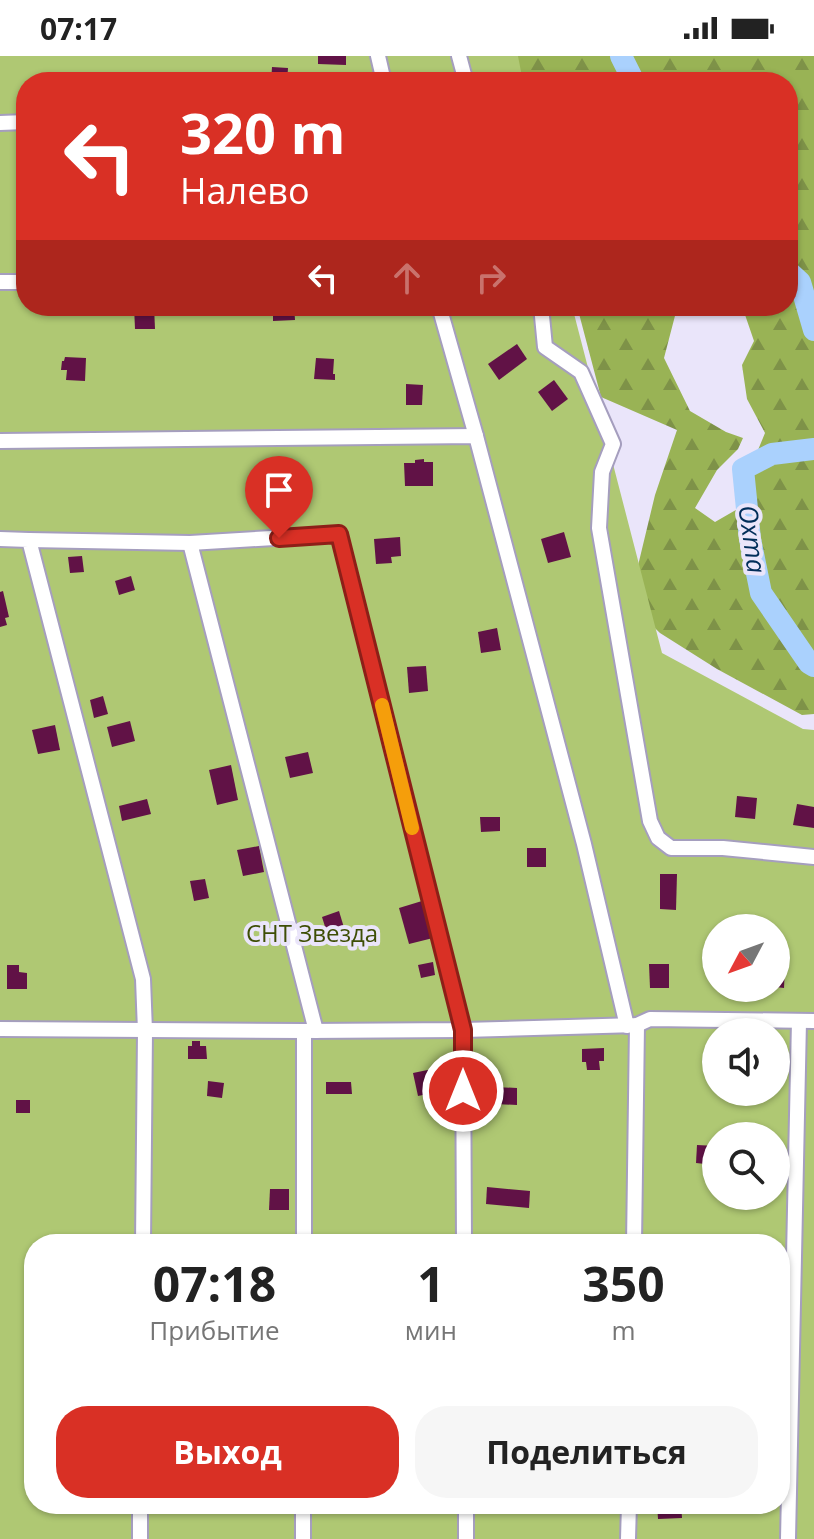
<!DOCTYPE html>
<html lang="ru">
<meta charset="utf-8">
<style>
body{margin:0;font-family:"Open Sans",sans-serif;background:#f6f6f6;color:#222;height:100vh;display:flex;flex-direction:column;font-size:30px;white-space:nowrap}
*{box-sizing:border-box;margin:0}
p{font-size:26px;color:#767676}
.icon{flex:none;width:44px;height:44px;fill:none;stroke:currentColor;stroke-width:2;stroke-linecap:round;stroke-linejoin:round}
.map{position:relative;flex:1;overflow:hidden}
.details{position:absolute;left:24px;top:1178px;width:766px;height:280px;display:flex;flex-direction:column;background:#fff;border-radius:32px;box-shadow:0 2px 6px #0004}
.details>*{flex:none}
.hud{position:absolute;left:16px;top:16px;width:782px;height:244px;border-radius:32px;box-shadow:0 2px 6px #0004;background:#d93025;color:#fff;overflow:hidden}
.needle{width:52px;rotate:229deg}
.controls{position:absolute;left:702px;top:858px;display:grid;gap:16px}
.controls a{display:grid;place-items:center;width:88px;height:88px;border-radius:50%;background:#fff;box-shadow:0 2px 6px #0004;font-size:40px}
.pin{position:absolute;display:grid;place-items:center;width:68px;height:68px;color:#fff;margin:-82px -34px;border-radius:50% 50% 50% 0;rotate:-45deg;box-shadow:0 0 8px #0007}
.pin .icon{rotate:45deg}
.me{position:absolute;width:88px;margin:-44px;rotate:0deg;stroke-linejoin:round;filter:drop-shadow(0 0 6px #0008)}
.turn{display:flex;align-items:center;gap:28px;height:168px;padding:0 32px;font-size:36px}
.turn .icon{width:104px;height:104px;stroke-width:2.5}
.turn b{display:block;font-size:56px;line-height:68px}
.lanes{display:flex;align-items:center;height:76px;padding:0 32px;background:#0003;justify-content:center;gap:40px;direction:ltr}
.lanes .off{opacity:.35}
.eta{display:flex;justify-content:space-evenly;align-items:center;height:136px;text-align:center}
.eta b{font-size:48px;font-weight:700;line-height:56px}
.button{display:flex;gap:16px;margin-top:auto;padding:16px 32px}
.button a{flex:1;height:92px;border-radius:32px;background:#d93025;color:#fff;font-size:32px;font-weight:700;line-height:92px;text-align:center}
.button a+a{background:#f6f6f6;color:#222}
.status{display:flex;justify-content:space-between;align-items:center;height:56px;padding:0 40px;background:#fff;direction:ltr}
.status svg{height:22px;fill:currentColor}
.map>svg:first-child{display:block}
.forest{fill:url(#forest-firs)}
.garden{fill:#afc873;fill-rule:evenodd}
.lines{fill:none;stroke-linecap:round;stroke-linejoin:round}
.river{stroke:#aad1fd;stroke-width:22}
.building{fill:#611246}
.minor-casing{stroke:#a59ebe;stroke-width:18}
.minor{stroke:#fff;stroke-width:14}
.route-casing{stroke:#8d1f18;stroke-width:20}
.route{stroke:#d93025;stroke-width:14}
.slow{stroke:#f59e0b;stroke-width:14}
.labels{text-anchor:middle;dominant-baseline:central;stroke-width:8;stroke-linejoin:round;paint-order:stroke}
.park-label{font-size:24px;fill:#3e4e06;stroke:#eae5fa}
.water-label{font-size:26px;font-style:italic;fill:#002d59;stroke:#eae5fa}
</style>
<div class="status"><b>07:17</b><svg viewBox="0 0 49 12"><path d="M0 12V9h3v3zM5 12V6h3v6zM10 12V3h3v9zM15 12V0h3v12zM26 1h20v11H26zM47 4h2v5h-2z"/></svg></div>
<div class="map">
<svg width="814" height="1483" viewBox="0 0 814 1483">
<defs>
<pattern id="forest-firs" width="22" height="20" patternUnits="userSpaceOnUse" patternTransform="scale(2)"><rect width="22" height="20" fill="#99b355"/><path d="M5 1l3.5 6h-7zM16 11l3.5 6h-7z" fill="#7e9248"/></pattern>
</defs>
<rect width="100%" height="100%" fill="#eae5fa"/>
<path class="forest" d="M496,0H814V658L802,659L717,613L660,577L629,547L655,439L677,374L601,341L577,250H679L676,256L664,302L690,355L726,376L743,382L738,393L717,414L695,452L715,466L741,451L736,421L753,406L765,377L747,343L742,309L754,285L742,250H788V26H500Z"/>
<path class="garden" d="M0,0H518L523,26H26V250H572L662,597L803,673L814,674V1483H0ZM716,872H776V932H716ZM716,976H776V1036H716ZM716,1080H776V1140H716ZM34,1188H780V1448H34Z"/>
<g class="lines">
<g class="river">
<path d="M621,0L634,26"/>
<path d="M788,215L800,226L814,274"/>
<path d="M814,393L772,398L743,413L750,483L761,537L809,607L814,610"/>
</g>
</g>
<g class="building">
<path d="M318,0H346V9L318,8Z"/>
<path d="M272,11L288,12L287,26H271Z"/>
<path d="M134,250H154L155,273H135Z"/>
<path d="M273,250H294L295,264L273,265Z"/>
<path d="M517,288L527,303L499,324L488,308Z"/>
<path d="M65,301L86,302L85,325L66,324L67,314H61L62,305H64Z"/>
<path d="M316,302L334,303L333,318H335V324L314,323Z"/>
<path d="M554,324L568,343L552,355L538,336Z"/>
<path d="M406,328L423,329L422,349H406Z"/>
<path d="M424,403V406H433V430H405L404,407H415V404Z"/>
<path d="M564,476L571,501L548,507L541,483Z"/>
<path d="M400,481L401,500L391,501L392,507L376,508L374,483Z"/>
<path d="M82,500L84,516L70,517L68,501Z"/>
<path d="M131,520L135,534L119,539L115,525Z"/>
<path d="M3,535L9,561L5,562L7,569L0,571V536Z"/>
<path d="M497,572L501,594L481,597L478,576Z"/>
<path d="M426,610L428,635L409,637L407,611Z"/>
<path d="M103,640L108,658L94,662L90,644Z"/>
<path d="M130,665L135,685L112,691L107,671Z"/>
<path d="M55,669L60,694L38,698L32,674Z"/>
<path d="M308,696L313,717L290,722L285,701Z"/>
<path d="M231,709L238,744L217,749L209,714Z"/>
<path d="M737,740L757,742L755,763L735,761Z"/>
<path d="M147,743L151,758L122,765L119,750Z"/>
<path d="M797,748L814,751V772L793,769Z"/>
<path d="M480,761H500V775L481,776Z"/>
<path d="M259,790L264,816L243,820L237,794Z"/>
<rect x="527" y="792" width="19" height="19"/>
<path d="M660,818H677L676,854L660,853Z"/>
<path d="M205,823L209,842L194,845L190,825Z"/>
<path d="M422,845L433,882L409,888L399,852Z"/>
<path d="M339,855L345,875L328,880L322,861Z"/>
<path d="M433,906L435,919L421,922L418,909Z"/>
<path d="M649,908H669V932H650Z"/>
<path d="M7,909H19V916L27,917V933H7Z"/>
<path d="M776,909H785L784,932L776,931Z"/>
<path d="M192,985H200V990H206L207,1003H188V990H192Z"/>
<path d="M604,992V1005H599L600,1014H587L586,1006H582V993Z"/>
<path d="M442,1011L447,1034L418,1040L413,1017Z"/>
<path d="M208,1025L224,1027L222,1042L207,1040Z"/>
<path d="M326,1026H351L352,1038H326Z"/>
<path d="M494,1031L517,1032V1049L494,1048Z"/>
<rect x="16" y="1044" width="14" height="13"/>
<path d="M697,1089L716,1090L715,1109L696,1107Z"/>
<path d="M487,1131L530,1135L529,1152L486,1148Z"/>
<path d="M270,1133H289V1154H269Z"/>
<path d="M657,1448H681L682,1462L658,1463Z"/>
</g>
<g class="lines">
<g class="minor-casing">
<g id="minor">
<path d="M378,0L384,26"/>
<path d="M459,0L466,26"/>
<path d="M0,67L26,66"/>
<path d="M0,226H26"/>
<path d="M439,250L476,380"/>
<path d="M541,250L545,291L581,316L613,388L602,416L599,472L650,765L658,782L671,792H723L814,801"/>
<path d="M0,385L476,380L584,788L627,970"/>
<path d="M0,483L29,484L143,923L145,975L143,1188"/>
<path d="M29,484L190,487"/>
<path d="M0,973L304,975L463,974L637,969L650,963L814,965"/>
<path d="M316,975L190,487L339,478L463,974L464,1188"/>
<path d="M304,1188V975"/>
<path d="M634,1188L637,969"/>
<path d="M466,1448V1483"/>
<path d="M140,1483V1448"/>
<path d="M303,1483V1448"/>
<path d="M628,1483L629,1448"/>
<path d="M788,1483L799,965"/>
</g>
</g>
<use href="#minor" class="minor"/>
</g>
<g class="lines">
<g class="route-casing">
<path id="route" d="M279,482L339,478L463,974V1035"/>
</g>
<use href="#route" class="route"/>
<path class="slow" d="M382,649L412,772"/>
</g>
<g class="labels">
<g class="park-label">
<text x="312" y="876">СНТ Звезда</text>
</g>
<g class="water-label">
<text transform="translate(753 483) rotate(82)">Охта</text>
</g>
</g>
</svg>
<div class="controls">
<a><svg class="needle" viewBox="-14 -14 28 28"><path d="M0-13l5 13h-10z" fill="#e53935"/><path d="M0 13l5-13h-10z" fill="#767676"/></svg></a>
<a><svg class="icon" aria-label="sound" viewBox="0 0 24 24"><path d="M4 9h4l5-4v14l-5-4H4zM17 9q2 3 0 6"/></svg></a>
<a><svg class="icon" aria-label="search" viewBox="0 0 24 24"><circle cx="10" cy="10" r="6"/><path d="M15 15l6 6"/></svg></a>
</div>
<div class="pin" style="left:279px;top:482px;background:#d93025"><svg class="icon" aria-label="arrive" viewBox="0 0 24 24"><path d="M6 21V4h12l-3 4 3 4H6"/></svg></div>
<svg class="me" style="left:463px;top:1035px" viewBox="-20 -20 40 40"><circle r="17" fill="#d93025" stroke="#fff" stroke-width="3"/><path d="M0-11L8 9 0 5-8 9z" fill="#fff"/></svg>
<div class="hud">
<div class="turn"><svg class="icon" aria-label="left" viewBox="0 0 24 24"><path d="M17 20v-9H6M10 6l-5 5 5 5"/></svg><div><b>320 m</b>Налево</div></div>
<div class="lanes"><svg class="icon" aria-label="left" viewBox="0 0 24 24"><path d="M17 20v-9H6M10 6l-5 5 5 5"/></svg><svg class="icon off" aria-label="ahead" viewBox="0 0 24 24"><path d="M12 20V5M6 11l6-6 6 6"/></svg><svg class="icon off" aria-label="right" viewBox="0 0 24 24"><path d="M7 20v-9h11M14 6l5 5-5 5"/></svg></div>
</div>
<section class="details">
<div class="eta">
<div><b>07:18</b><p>Прибытие</p></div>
<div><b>1</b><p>мин</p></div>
<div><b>350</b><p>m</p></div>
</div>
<div class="button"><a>Выход</a><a>Поделиться</a></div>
</section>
</div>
